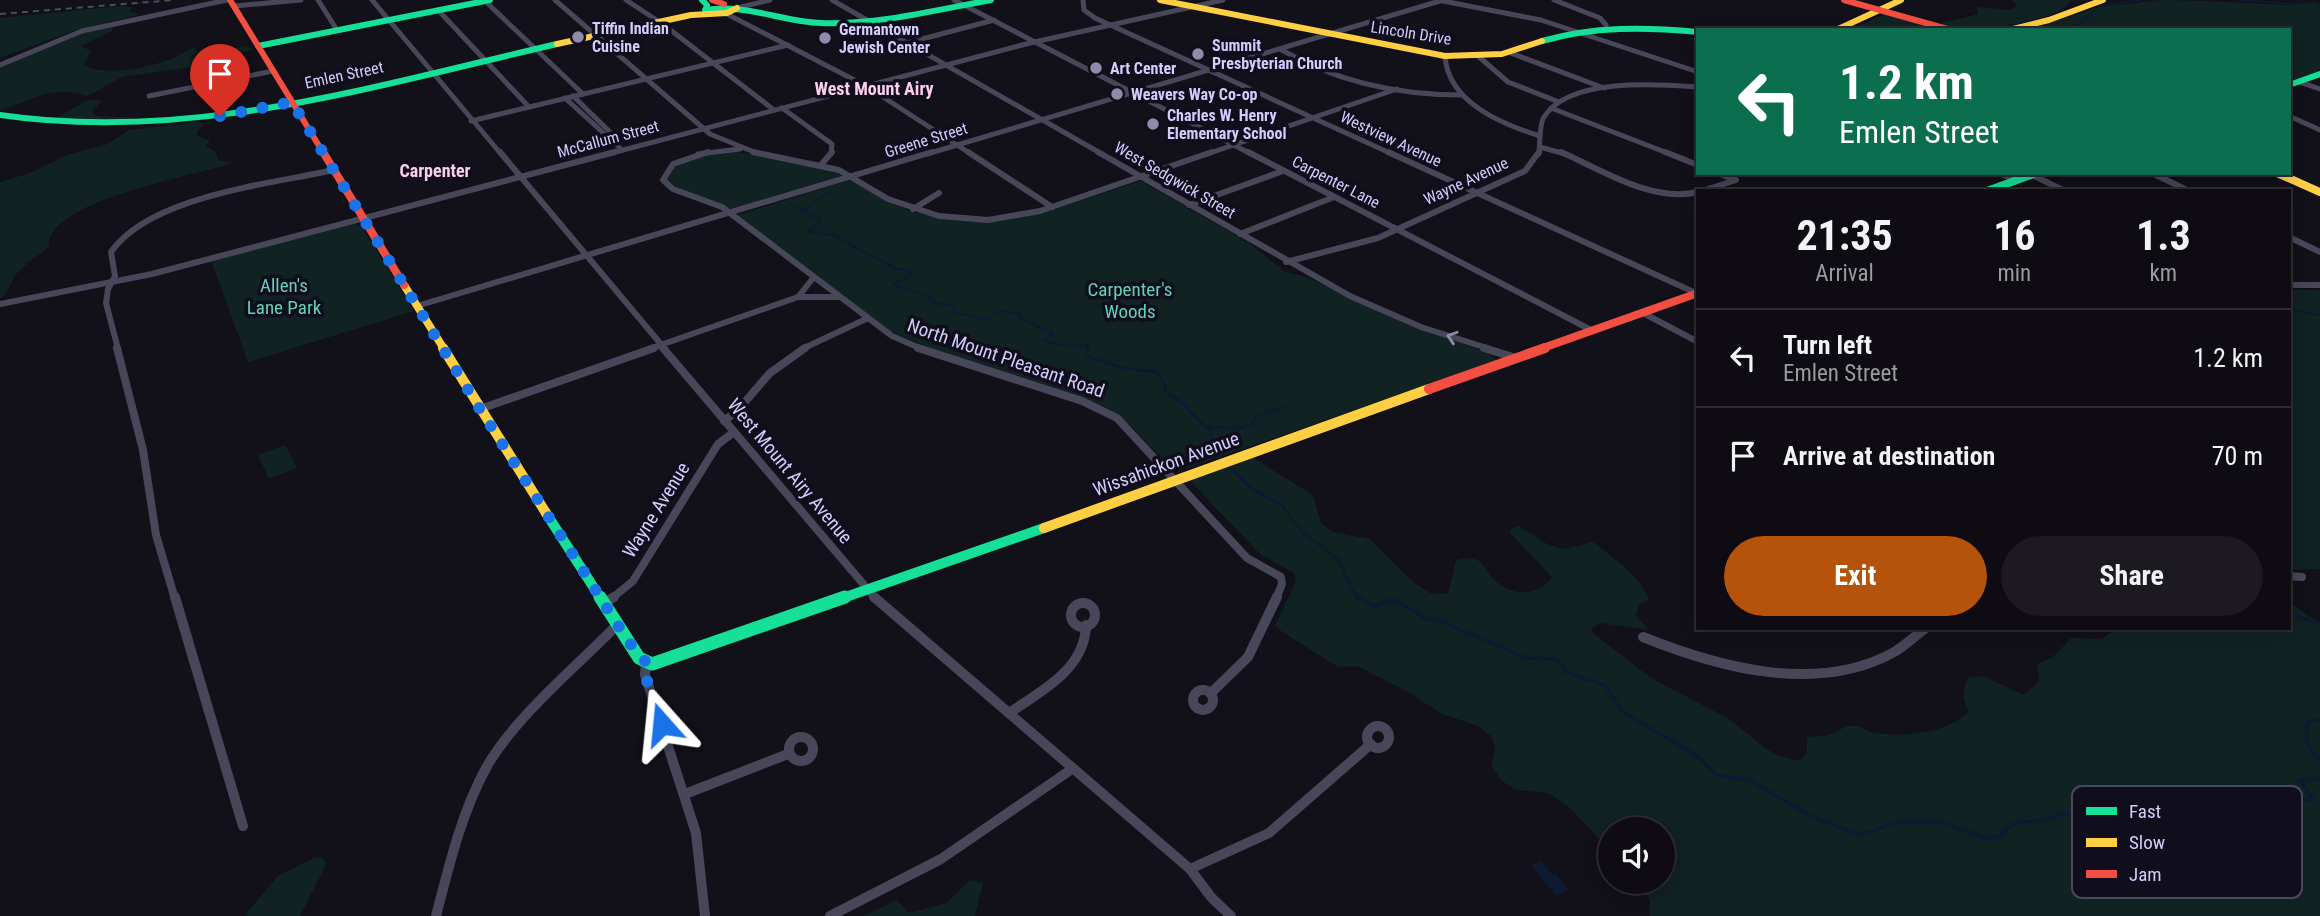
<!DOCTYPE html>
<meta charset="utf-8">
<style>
body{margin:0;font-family:"Roboto Condensed",sans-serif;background:#1c1a20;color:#f1f3f6;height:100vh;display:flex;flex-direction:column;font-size:26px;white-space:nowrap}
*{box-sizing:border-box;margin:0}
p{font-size:23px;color:#9b9b9f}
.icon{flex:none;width:38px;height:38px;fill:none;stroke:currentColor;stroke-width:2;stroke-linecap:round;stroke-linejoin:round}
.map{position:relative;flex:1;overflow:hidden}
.side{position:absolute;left:1696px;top:189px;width:595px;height:441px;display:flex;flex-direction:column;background:#0e0c12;border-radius:0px;box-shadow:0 4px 18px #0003,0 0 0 2px #2e2c32}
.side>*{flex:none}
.top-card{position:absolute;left:1696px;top:28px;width:595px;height:147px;border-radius:0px;box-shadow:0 4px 18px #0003,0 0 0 2px #2e2c32;background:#0b6e4f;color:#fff;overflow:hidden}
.tools{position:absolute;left:1598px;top:817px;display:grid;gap:14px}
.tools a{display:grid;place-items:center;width:77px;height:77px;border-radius:50%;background:#0e0c12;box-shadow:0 4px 18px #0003,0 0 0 2px #2e2c32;font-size:35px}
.pin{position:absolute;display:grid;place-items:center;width:60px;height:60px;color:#fff;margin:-72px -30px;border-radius:50% 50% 50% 0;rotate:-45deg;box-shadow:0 0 7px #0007}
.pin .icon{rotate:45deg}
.me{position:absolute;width:77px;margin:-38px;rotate:342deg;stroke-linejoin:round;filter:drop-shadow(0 0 5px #0008)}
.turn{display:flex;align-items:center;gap:24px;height:147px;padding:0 28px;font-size:32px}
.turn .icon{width:91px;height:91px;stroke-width:2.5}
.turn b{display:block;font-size:49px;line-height:60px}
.eta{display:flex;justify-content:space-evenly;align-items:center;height:119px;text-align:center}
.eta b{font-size:42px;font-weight:700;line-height:49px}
.button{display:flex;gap:14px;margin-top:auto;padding:14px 28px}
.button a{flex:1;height:80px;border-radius:42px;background:#b45309;color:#fff;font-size:28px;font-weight:700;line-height:80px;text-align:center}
.button a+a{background:#1c1a20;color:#f1f3f6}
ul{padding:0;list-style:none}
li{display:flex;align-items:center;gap:21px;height:98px;padding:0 28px;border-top:2px solid #2e2c32}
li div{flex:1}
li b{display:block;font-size:26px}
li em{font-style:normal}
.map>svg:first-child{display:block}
.green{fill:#112223}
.water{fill:#0d1a32}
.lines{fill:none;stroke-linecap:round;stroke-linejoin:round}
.stream-far2{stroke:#0d1a32;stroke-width:2}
.stream-far1{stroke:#0d1a32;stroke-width:2.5}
.stream{stroke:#0d1a32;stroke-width:3.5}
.street-far3{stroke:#484659;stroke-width:5}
.street-far2{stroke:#484659;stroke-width:6}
.street-far1{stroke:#484659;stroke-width:8}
.street{stroke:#484659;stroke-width:10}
.fast-far3{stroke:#16e098;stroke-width:6}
.fast-far2{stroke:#16e098;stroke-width:8}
.fast-far1{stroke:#16e098;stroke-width:10}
.fast{stroke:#16e098;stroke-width:13}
.slow-far2{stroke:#ffcf43;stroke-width:6}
.slow-far1{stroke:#ffcf43;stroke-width:8}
.slow{stroke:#ffcf43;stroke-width:10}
.jam-far2{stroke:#f24e42;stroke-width:6}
.jam-far1{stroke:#f24e42;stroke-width:8}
.jam{stroke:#f24e42;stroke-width:10}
.rail{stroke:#42525f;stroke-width:2;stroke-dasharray:6 5;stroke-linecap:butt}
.oneway{stroke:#8e8aaa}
.route{stroke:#1a73e8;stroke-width:12;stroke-dasharray:0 21.6}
.poi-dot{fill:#8f8bab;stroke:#100d1c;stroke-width:2.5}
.labels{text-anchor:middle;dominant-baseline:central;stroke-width:7;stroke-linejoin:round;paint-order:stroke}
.far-poi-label{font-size:16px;font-weight:bold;fill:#d3cdfa;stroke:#100d1c;text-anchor:start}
.far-street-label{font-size:16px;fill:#d3cdfa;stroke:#100d1c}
.far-neighbourhood-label{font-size:18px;font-weight:bold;fill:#facfea;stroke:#100d1c}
.park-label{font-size:19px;fill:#62d2b8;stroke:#100d1c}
.street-label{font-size:19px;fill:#d3cdfa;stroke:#100d1c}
.key{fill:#100d1c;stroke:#4a475f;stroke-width:2}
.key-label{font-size:19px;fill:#d3cdfa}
</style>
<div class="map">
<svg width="2320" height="916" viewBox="0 0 2320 916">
<rect width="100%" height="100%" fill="#121018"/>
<g class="green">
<path d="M2011,0H2082L2070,1C2062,21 1982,30 1961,30C1954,30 1946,26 1940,23L1978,14L1977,7L2012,10L2017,5Z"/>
<path d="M2159,0C2203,0 2246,3 2290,5C2303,6 2307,0 2320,4V71L2289,81V30H2030L2095,8Z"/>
<path d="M122,6L132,7L130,12L141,14L73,31L0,58V18Z"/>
<path d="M1884,14L1944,30L1853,28Z"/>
<path d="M113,27L112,31L81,46L91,51L84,66C107,76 148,68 171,59C180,56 186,50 195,47L198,52L188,59L244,46L253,49L206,65L122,77L88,96C45,85 39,99 0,110V67L78,34Z"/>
<path d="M90,99L101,101L92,112L97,116L152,118L123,122L63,120L58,117Z"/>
<path d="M197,122L205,124L197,131V136L210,140L206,146L216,152L218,160L234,163C198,175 47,200 49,246C38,257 24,264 15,276C9,285 10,292 0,299V182L30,173L67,155L108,144L129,130Z"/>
<path d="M733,151L831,170L844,175L731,209C713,201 680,192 667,179C673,154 712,154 733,151Z"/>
<path d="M849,180L906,209L946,220L978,222L1040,214L1141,181L1249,243L1284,271L1309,278L1408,325L1486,352L1497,361L1179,471L1169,466L1128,423L1097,404L953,358L888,330L738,215Z"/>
<path d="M353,223L362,227L414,311L248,362L211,260Z"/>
<path d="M2289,290H2320V569L2289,570Z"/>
<path d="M285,445L297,468L269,479L258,455Z"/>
<path d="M1250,456L1313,495L1321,523L1333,532L1370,539L1412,581L1430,593L1448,594L1456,560C1463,559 1472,557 1479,561C1484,564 1488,574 1493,579C1511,596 1537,598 1552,577L1510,533L1511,529L1519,526L1547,544L1563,549L1593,542C1613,558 1640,575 1649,599L1639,605L1636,616L1649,630L1600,623L1591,629L1594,634L1651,678L1731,720L1766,749L1780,756L1800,761L1807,751V737C1815,736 1826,737 1834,733C1841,730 1845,725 1854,726C1861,726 1868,732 1875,733C1905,737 1947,734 1969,711C1962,699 1962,691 1968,678L1983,676L2024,695L2039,681L2037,665L2054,656L2071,638L2101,639L2118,628H2289V602L2320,624V916H1649L1650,900L1637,882H1662V830H1610V850L1569,807L1549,793L1515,790L1501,780L1491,766L1495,750L1492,737L1478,726L1442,714L1406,691L1357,666L1338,667L1281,631L1275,625L1296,581L1294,573L1261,555L1192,483L1191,478Z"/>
<path d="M316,857L323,858L326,865L300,916H244L278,876Z"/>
<path d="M970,880L983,883L975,916H863L897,900L909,913L947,903Z"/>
</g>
<path class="water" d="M1541,861L1552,874L1555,873L1568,890L1556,896L1531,865Z"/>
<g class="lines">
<g class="stream-far2">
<path d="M2239,0L2297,4L2302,0"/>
<path d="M1902,29L1909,30"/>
<path d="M2067,30L2082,23L2099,7L2140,0"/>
<path d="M789,203L821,221L809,232L833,235L896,269L910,270L912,275L894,284C906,293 917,290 930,296L931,303L954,305V312L988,320L998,311L1018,313L1020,318L1053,333L1044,341L1067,346L1088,345L1087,349"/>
<path d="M803,210L830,191"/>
<path d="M2289,309L2320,315"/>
</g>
<g class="stream-far1">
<path d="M1088,348L1086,356L1124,368L1156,372L1165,384L1166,392C1184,400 1193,418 1210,430L1212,438L1204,449L1218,456"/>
<path d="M1206,427L1241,428L1253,423L1256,416L1285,407"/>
<path d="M1229,466L1252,489L1281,504L1303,533L1339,560L1351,588L1359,599"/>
</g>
<g class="stream">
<path d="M1358,597L1373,606L1393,599L1425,618L1443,622L1526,658L1557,659L1566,672L1606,686L1623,712L1696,755L1717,775L1751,781L1813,817L1860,835L1898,822H1941L1988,839L2001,836C2012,818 2025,823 2044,820C2051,819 2058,814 2065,814C2093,815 2110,829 2140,817L2138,803L2142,801C2175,798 2196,790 2229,801C2246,806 2261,824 2280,816L2287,799L2313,800L2300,780L2320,779"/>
<path d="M2289,614L2320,624"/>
<path d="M2320,719L2308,722C2304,739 2307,749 2320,760"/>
<path d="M2145,802L2183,821L2185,818L2173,798"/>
</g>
<g class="street-far3">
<path d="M318,0L337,30"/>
<path d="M372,0L501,154"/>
<path d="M555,0L710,134L759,154"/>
<path d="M626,0L664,25L774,110"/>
<path d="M832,0L1102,154"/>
<path d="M954,0L1251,154"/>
<path d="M1083,0L1084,10L1095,18L1392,154"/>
<path d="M1438,0L1541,20L1698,72"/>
<path d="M1554,0L1600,18L1606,25"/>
<path d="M485,1L583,94"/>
<path d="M234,6L301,0"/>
<path d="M737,8L770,0"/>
<path d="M438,10L529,107"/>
<path d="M725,13L866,86L971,154"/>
<path d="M907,43L994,20"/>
<path d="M1280,49C1336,82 1397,95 1462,95"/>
<path d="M1508,52L1604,88"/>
<path d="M1445,56C1448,102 1501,124 1540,136"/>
<path d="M1478,56L1508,82L1559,102"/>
<path d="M0,65L82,31L227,0"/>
<path d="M2299,82L2320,89"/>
<path d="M149,96L273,71"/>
<path d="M573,96L610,132L608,136"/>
<path d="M565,98L622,150"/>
<path d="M782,108L832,144L831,154"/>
<path d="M1551,108L1670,154"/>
<path d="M2289,116L2320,130"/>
<path d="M471,121L788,45"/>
<path d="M1540,147L1565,154"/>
<path d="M608,154L1030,43L1223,0"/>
<path d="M698,154L740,149"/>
<path d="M927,154L1443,0"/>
<path d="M1207,154L1397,89"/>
<path d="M1539,154C1540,144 1539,125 1544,117C1569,77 1658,84 1698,87"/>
</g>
<g class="street-far2">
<path d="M500,152L665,349"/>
<path d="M708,152L673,164L663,180L673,189L722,207L892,336L922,349"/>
<path d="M753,152L839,170L888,199L939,216L988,220L1040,211L1212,152"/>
<path d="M968,152L1052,207"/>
<path d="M1098,152L1350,296L1421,327L1490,349"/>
<path d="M1248,152L1593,331"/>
<path d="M1388,152L1698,294"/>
<path d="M1561,152C1602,170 1652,203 1698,192"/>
<path d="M1665,152L1698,165"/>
<path d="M820,166L832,152"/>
<path d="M1718,173L1735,180"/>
<path d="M1998,173L2017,180"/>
<path d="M2152,173L2189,191"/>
<path d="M2032,175L2065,191"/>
<path d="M1702,191L1736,180"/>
<path d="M1189,205L1283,171"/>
<path d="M913,209L939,193"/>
<path d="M1240,234L1334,197"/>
<path d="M2289,237L2320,252"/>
<path d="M1286,262L1378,238L1525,171L1539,152"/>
<path d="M2289,285H2320"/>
<path d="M798,297L814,277"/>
<path d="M0,304L152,274L615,152"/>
<path d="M417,306L932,152"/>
<path d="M1643,313L1698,342"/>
<path d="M118,349L106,303L108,289L115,276L111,252C150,196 270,184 334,170"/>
<path d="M649,349L798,297H838"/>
<path d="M802,349L866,319"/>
</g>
<g class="street-far1">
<path d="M117,348L143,450L156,535L175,599"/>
<path d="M663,348L876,599"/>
<path d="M918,348L1082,401L1117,418L1247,558L1281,577L1282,584L1276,599"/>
<path d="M1484,348L1516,358"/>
<path d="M480,409L654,348"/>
<path d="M724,421L737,411L770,373L805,348"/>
<path d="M2289,576L2302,577"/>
<path d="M611,599L633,581L718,444L734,432"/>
</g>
<g class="street">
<path d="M175,597L243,826"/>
<path d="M874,597L1190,869L1211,897L1231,916"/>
<path d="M604,603L614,597"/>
<circle cx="1083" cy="615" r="12"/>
<path d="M1643,637C1720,668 1819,695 1896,651C1907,644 1916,635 1926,628"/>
<path d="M646,662L645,675L696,833L705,916"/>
<circle cx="1203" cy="700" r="10"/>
<path d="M1211,693L1248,657L1277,597"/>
<path d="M1009,713C1042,691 1085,669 1086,625"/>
<circle cx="1378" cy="737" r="11"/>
<circle cx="801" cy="749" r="12"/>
<path d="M685,794L788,754"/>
<path d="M1190,869L1269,833L1371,744"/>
<path d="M436,916C449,866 461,814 486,768C513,719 577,666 617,625"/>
<path d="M830,916L941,859L1072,769"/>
</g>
<g class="fast-far3">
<path d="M702,0L707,5L706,9"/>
<path d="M705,10C745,3 782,22 821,23C878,25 936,10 991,0"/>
<path d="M1542,41C1595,26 1644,27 1698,32"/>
<path d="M258,46L490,0"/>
<path d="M2289,85L2320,74"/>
<path d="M0,115C190,143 374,86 557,44"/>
</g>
<path class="fast-far2" d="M1987,191L2036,173"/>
<g class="fast-far1">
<path d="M546,513L601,599"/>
<path d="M840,599L1044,528"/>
</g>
<path class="fast" d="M600,597L639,658L652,664L845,597"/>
<g class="slow-far2">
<path d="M1160,0L1445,56L1502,54L1542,41"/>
<path d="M1836,30L1901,0"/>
<path d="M2009,30L2049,20L2103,0"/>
<path d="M557,44L691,15L727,13L737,8"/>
</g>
<g class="slow-far1">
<path d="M2277,173L2320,192"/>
<path d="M404,285L444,349"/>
</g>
<g class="slow">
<path d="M443,348L546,513"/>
<path d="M1044,528L1429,389"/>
</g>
<g class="jam-far2">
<path d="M230,0L324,154"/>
<path d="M712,0L724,4"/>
<path d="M1844,0L1951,30"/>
</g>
<g class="jam-far1">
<path d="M323,152L404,285"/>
<path d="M1540,349L1698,293"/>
</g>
<path class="jam" d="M1429,389L1545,348"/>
<path class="rail" d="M0,14L174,0"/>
</g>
<defs><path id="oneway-chevron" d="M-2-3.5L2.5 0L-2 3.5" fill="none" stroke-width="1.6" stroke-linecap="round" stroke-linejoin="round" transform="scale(1.75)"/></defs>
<use class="oneway" href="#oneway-chevron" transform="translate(1452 337) rotate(-162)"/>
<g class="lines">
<path class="route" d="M220,116L292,102L478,406L628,641L646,662L645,675L662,724"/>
</g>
<g class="poi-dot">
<circle cx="578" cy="37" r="7"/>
<circle cx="825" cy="38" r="7"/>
<circle cx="1198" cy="54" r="7"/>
<circle cx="1096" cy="68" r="7"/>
<circle cx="1117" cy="94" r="7"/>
<circle cx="1153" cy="124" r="7"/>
</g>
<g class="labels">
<g class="far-poi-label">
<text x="592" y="28">Tiffin Indian<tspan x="592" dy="18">Cuisine</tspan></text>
<text x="839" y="29">Germantown<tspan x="839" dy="18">Jewish Center</tspan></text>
<text x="1212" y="45">Summit<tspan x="1212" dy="18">Presbyterian Church</tspan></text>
<text x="1110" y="68">Art Center</text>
<text x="1131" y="94">Weavers Way Co‑op</text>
<text x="1167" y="115">Charles W. Henry<tspan x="1167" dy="18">Elementary School</tspan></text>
</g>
<g class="far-street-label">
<text transform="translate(1411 33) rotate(9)">Lincoln Drive</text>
<text transform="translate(344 75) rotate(-12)">Emlen Street</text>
<text transform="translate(608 139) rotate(-15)">McCallum Street</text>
<text transform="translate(1391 139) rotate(25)">Westview Avenue</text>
<text transform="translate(926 140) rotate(-17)">Greene Street</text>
<text transform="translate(1175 180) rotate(30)">West Sedgwick Street</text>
<text transform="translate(1466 181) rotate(-25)">Wayne Avenue</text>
<text transform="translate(1336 182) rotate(27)">Carpenter Lane</text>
</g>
<g class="far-neighbourhood-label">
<text x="874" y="88">West Mount Airy</text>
<text x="435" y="170">Carpenter</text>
</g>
<g class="park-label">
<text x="284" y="285">Allen's<tspan x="284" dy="22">Lane Park</tspan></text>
<text x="1130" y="289">Carpenter's<tspan x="1130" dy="22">Woods</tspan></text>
</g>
<g class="street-label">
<text transform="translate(1006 358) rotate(19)">North Mount Pleasant Road</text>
<text transform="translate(1166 464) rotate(-20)">Wissahickon Avenue</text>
<text transform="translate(790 471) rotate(50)">West Mount Airy Avenue</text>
<text transform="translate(656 510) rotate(-58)">Wayne Avenue</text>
</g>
</g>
<rect x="2072" y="786" width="230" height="112" rx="10" class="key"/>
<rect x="2086" y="807" width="31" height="8" fill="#16e098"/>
<rect x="2086" y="838" width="31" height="9" fill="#ffcf43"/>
<rect x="2086" y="870" width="31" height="8" fill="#f24e42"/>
<g class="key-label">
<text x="2129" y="818">Fast</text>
<text x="2129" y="849">Slow</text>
<text x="2129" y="881">Jam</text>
</g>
</svg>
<div class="tools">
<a><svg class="icon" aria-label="sound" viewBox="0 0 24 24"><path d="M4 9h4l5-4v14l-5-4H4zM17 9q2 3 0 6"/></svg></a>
</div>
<div class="pin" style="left:220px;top:116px;background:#d93025"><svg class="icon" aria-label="arrive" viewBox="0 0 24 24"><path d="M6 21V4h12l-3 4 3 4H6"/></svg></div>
<svg class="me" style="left:662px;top:724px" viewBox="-20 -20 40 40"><path d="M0-17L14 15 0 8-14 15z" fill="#1a73e8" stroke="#fff" stroke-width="4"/></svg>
<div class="top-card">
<div class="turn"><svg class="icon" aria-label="left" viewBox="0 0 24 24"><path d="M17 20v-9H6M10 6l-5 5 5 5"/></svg><div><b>1.2 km</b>Emlen Street</div></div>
</div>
<section class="side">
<div class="eta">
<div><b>21:35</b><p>Arrival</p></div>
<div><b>16</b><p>min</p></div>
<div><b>1.3</b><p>km</p></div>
</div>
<ul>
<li><svg class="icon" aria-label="left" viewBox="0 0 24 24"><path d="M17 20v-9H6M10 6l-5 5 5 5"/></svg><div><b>Turn left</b><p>Emlen Street</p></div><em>1.2 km</em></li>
<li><svg class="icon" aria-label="arrive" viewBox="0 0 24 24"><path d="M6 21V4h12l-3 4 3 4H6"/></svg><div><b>Arrive at destination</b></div><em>70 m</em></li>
</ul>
<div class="button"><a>Exit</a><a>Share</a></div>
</section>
</div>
